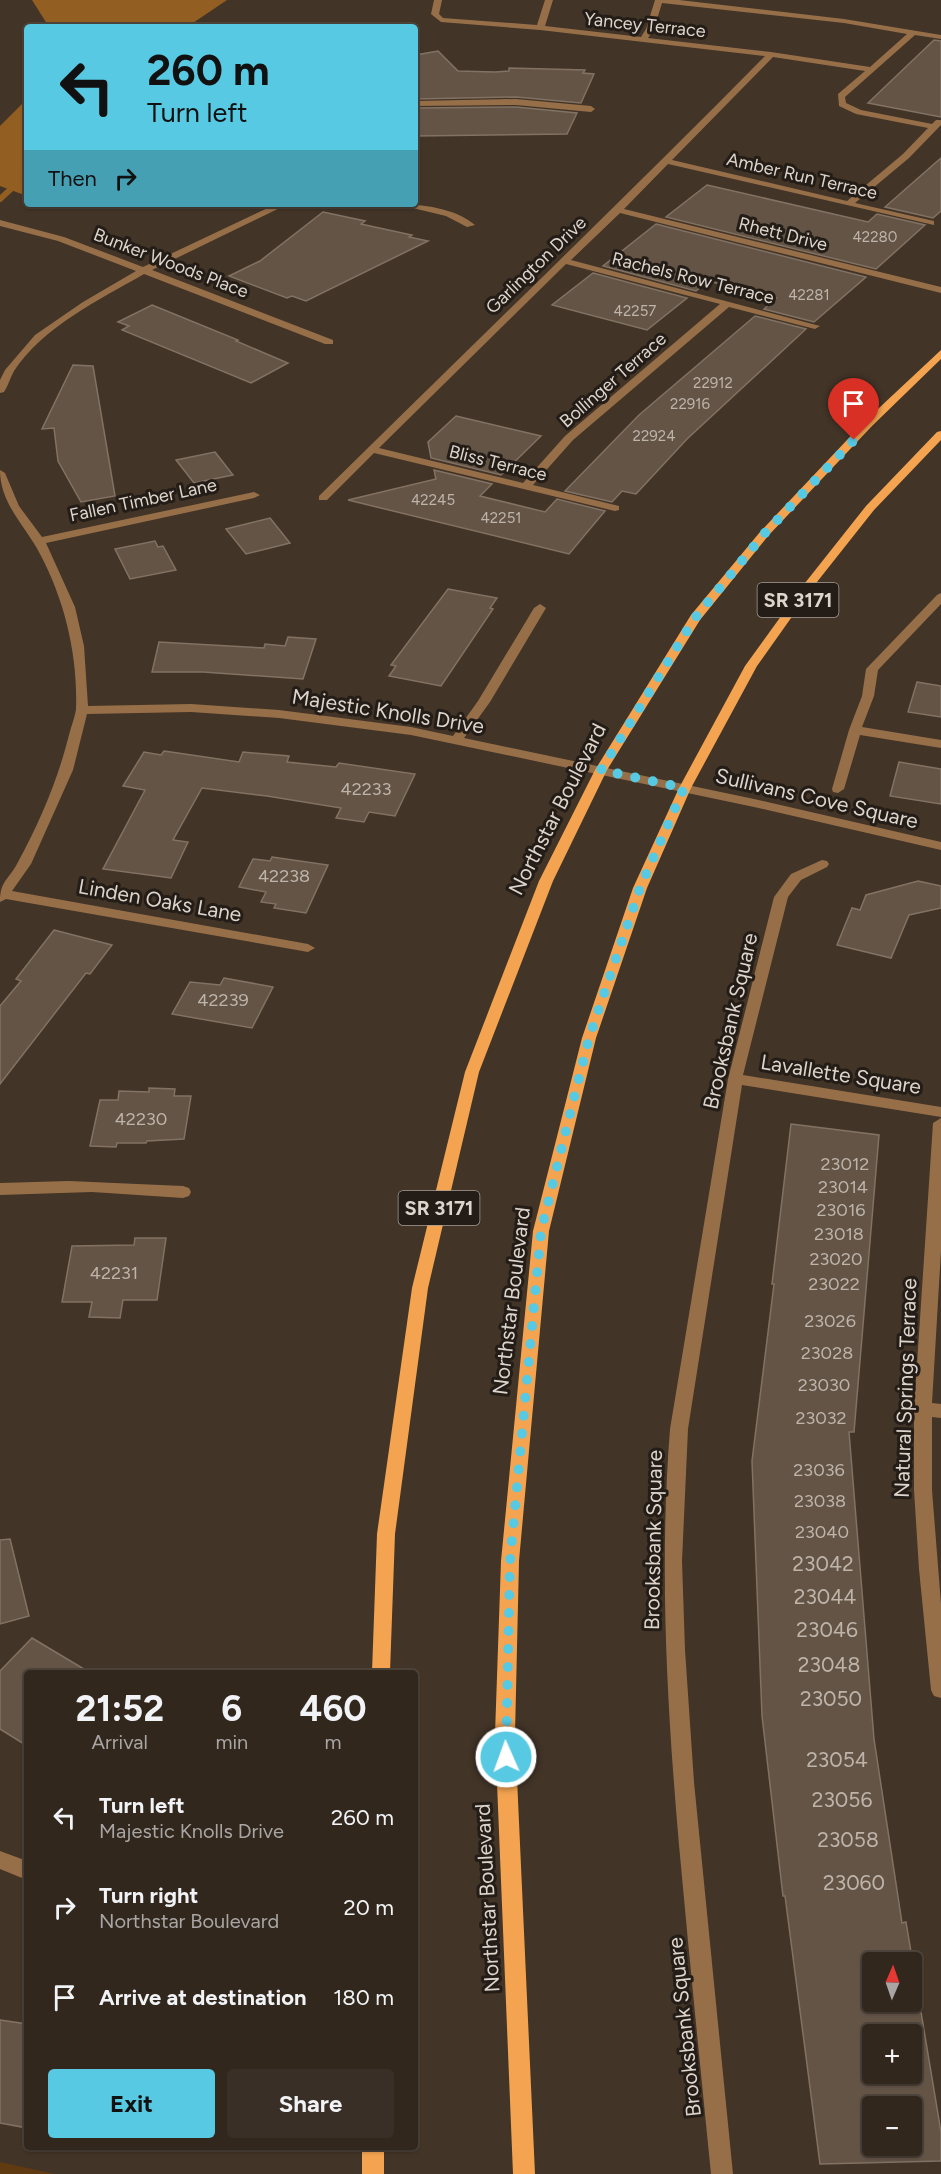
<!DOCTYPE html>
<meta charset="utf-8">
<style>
body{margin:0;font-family:Figtree,sans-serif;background:#3a2f26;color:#f1f3f6;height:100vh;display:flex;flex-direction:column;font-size:22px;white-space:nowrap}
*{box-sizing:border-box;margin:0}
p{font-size:20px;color:#a8a5a4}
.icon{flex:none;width:33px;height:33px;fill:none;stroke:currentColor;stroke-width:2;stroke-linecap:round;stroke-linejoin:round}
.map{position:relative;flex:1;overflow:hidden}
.drawer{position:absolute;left:24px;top:1670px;width:394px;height:480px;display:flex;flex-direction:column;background:#32271d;border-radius:6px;box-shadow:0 2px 4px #0004,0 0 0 2px #4d443b}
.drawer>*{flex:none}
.top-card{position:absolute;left:24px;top:24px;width:394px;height:183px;border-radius:6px;box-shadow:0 2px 4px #0004,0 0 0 2px #4d443b;background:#57c9e2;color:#111;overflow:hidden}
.needle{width:39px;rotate:2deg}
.tools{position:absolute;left:862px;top:1952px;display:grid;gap:12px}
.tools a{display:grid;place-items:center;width:60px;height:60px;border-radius:6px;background:#32271d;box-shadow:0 2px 4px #0004,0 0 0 2px #4d443b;font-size:30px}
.pin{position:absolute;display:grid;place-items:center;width:51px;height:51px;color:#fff;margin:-62px -26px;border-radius:50% 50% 50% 0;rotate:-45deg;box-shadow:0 0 6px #0007}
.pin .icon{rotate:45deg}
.me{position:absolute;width:66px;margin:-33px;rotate:358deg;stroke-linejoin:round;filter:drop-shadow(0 0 4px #0008)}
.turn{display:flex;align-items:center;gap:21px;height:126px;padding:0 24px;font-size:27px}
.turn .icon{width:78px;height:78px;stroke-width:2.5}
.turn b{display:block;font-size:42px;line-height:51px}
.then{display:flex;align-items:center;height:57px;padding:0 24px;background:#0003;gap:12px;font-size:22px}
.eta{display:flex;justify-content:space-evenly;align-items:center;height:102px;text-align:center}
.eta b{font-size:36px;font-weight:700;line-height:42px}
.button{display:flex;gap:12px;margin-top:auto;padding:12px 24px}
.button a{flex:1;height:69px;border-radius:6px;background:#57c9e2;color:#111;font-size:24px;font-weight:700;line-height:69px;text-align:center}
.button a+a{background:#3a2f26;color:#f1f3f6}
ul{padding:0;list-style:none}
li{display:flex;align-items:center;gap:18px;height:90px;padding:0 24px}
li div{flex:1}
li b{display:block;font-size:22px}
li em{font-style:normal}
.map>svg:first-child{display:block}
.green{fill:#603b12}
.water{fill:#935e22}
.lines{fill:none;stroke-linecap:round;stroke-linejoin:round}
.stream{stroke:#935e22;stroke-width:6}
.building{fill:#635446;stroke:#827263;stroke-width:1.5;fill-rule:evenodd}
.minor{fill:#966f49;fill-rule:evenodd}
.major{fill:#f4a450;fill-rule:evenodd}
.route{stroke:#57c9e2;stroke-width:10;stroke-dasharray:0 18}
.labels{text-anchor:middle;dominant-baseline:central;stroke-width:6;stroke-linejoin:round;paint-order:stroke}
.far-number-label{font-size:15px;fill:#beb4aa}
.far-street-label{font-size:18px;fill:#ddd4cc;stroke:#241d17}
.number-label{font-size:18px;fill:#beb4aa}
.shield{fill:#241d17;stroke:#a69d96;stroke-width:1.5}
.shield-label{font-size:20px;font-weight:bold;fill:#ddd4cc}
.street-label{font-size:21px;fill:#ddd4cc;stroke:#241d17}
.near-number-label{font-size:21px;fill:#beb4aa}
</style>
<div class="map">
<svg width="941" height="2174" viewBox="0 0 941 2174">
<rect width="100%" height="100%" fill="#423427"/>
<path class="green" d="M0,2162L55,2174H0Z"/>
<g class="water">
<path d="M32,0H227L187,27H49Z"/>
<path d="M27,99V196L0,186V126Z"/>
</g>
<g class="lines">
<path class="stream" d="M0,199L27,174"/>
</g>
<g class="building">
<path d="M934,40L941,41V117L868,103Z"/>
<path d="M438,51L458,71L495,72L509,71V68L585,70L583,73L594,74L581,103L516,97L416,99V55Z"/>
<path d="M516,107L577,113L567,134L416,136V108Z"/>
<path d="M941,158V211L933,218L885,207Z"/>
<path d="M707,185L868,222L877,214L925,225L876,269L666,217Z"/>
<path d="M323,212L365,221L361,224L412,235L409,237L428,241L306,301L292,296L287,298L229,276L260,261Z"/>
<path d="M656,224L866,277L814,322L764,309L776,298L708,281L696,291L603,266Z"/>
<path d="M593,273L687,298L647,330L552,305Z"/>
<path d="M152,305L238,340L236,341L288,363L251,383L122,330L129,326L118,322Z"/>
<path d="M755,316L806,329L687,439L636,494L622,491L612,502L565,491L639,415Z"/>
<path d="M73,365L93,366L115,496L81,502L58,461L54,428L42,429Z"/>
<path d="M456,416L541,436L501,475L431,458L428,442Z"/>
<path d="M215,452L233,475L194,483L176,460Z"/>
<path d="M434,470L492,484L480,496L545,512L557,499L605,511L569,554L348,500L436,479Z"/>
<path d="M270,518L290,543L246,554L226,529Z"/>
<path d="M155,541L158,547L163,546L176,570L130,579L115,549Z"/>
<path d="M448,589L497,598L490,608L493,609L441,686L389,676L396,666L391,665Z"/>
<path d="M288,637L316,639L303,679L203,672H152L159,642L264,648L265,644L285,646Z"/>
<path d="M917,682L941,686V717L908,712Z"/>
<path d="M164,751L239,762L243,752L289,756L287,762L336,767L339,763L415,774L395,816L369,812L364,822L336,818L341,808L267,796L202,788L173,840L188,842L171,878L103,869L145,790L123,786L144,752L161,755Z"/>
<path d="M899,762L941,769V804L890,796Z"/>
<path d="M272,857L328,865L306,913L274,908L276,904L261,902L266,892L239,887L253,859L270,861Z"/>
<path d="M918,881L941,886V908L909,915L891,958L837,945L852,908L860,910L866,895Z"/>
<path d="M54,930L112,945L90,974L86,973L0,1084V1006L21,981L16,979Z"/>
<path d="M224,978L273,987L252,1028L172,1014L190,982L220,985Z"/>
<path d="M149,1088L175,1089L174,1096H191L184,1139L147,1141L146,1143H117L116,1147L90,1146L100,1100H118L119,1091L149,1092Z"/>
<path d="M791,1124L879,1135L854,1432H849L874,1739L902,1923L906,1922L941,2132V2161L820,2164L785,1896H783L762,1716L752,1461L774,1284H772ZM873,1962H912V2001H873ZM873,2034H912V2073H873ZM873,2106H912V2145H873Z"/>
<path d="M135,1238H166L157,1300H123L120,1318L89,1317L92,1302H62L72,1246L134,1245Z"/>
<path d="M10,1539L29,1616L0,1624V1540Z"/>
<path d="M32,1638L89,1672H27V1746L0,1729V1671Z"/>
<path d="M0,2020L27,2024V2128L0,2123Z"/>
</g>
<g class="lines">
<g class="minor">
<path d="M434,0H442L439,14L443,18L537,25L545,0H553L545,26L641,37L646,29L655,0H679L844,19L941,35V39L915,35L845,97L846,103L861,110L932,124L936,120H941V125L909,158L855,203L934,221V225L668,164L624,209L941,287V293L620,213L571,260L820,326L815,329L729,307L573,440L533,485L619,506V510L615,511L374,453L327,500H319V496C468,349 618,205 765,56L540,30L441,22L431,14ZM662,3L844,23L907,34L870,67L771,52L648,38L654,29ZM773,57L865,71L838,94L839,106L856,114L928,128L903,154L847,201L672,160ZM566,264L720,304L565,436L523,483L379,448Z"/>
<path d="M516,99L591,106L595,109L591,112L516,105L416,106V101Z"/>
<path d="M276,204H288L152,270L333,340V344H325L144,274C99,300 44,326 14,371C10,378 8,386 4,392L0,393V380L5,370L35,335L83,302L136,271L58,241L0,226V220L64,237L143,267Z"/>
<path d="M396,204C422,204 455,208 475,225L467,227L446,216Z"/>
<path d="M0,470L5,473L19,506L42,537L254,492L260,495L254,498L46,543L75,607L84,646L88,706L191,704L279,710L411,727L453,736L478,701L534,608L540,604L546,608L490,702L464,738L754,799L941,842V850L754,807L411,735L279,718L191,712L87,714L73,770L31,864L12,891L308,944L315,948L308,952L6,899L0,902C0,880 9,880 18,862C40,822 58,779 69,735C71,727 75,717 76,709C78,656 65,601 40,554C25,525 0,504 0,470Z"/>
<path d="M941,593V604L878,670L874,696L862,727L941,740V748L860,735L844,789L838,793L833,792L832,789L849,730L862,696L866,669L937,595Z"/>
<path d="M822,860L827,861L829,864L827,867L801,880L788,897L743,1075L941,1107V1117L742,1085L688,1429L682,1561L685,1650L694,1782L733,2174H711C700,2064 689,1955 679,1845C667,1706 659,1568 670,1429L728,1079L774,897L791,874Z"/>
<path d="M941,1118V1251L932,1403L941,1404V1418L932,1417V1490L941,1604V1698L934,1696L931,1690L919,1569L914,1490V1409L933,1123Z"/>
<path d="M69,1181L183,1186L189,1188L191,1192L189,1196L183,1198L92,1192L0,1195V1183Z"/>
<path d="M0,1851L27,1861V1880L0,1869Z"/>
</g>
<g class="major">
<path d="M941,350V359L872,426L768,536L700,620L607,770L553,881L479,1072L428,1288L395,1534L390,1672H372L377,1534L412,1288L465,1072L539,881L595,770L691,615L760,532L864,422Z"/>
<path d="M941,431V440L874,510L813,587L757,666L691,788L647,888L596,1038L549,1231L519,1561L515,1734L535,2174H513L495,1734L501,1561L533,1231L582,1038L633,888L679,788L745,666L805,583L866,506L937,432Z"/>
<rect x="362" y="2146" width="22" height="28"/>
</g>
</g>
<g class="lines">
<path class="route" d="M506,1757L510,1561L541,1231L589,1038L640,888L684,788L601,770L695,618L764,534L854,440"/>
</g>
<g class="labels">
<g class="far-number-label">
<text x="875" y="237">42280</text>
<text x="809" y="295">42281</text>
<text x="635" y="311">42257</text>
<text x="713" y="383">22912</text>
<text x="690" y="404">22916</text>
<text x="654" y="436">22924</text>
<text x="433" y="500">42245</text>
<text x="501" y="518">42251</text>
</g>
<g class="far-street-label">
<text transform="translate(645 25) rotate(6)">Yancey Terrace</text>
<text transform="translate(802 176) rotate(13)">Amber Run Terrace</text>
<text transform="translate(783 234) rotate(14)">Rhett Drive</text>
<text transform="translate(171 263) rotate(21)">Bunker Woods Place</text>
<text transform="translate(536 265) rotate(-44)">Garlington Drive</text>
<text transform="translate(693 278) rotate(14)">Rachels Row Terrace</text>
<text transform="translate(613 380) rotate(-41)">Bollinger Terrace</text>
<text transform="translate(498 463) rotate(14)">Bliss Terrace</text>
<text transform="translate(143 500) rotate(-12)">Fallen Timber Lane</text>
</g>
<g class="number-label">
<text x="366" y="789">42233</text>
<text x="284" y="876">42238</text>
<text x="223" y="1000">42239</text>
<text x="141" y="1119">42230</text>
<text x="845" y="1164">23012</text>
<text x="843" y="1187">23014</text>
<text x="841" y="1210">23016</text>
<text x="839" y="1234">23018</text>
<text x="836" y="1259">23020</text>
<text x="114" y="1273">42231</text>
<text x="834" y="1284">23022</text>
<text x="830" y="1321">23026</text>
<text x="827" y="1353">23028</text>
<text x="824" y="1385">23030</text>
<text x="821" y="1418">23032</text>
<text x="819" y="1470">23036</text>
<text x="820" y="1501">23038</text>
<text x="822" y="1532">23040</text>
</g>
<g class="shield">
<rect x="757.5" y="583" width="81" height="34" rx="4.5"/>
<rect x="398.5" y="1191" width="81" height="34" rx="4.5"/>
</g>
<g class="shield-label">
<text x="798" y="600">SR 3171</text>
<text x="439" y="1208">SR 3171</text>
</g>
<g class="street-label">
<text transform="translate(388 711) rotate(9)">Majestic Knolls Drive</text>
<text transform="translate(817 798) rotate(13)">Sullivans Cove Square</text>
<text transform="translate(557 809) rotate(-63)">Northstar Boulevard</text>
<text transform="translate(160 900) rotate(10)">Linden Oaks Lane</text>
<text transform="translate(730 1021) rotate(-77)">Brooksbank Square</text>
<text transform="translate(841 1074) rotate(9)">Lavallette Square</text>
<text transform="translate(511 1301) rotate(-83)">Northstar Boulevard</text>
<text transform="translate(905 1388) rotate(-88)">Natural Springs Terrace</text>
<text transform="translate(653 1540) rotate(-89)">Brooksbank Square</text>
<text transform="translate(487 1898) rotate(-93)">Northstar Boulevard</text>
<text transform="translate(684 2027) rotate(-96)">Brooksbank Square</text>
</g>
<g class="near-number-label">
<text x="823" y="1563">23042</text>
<text x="825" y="1596">23044</text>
<text x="827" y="1629">23046</text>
<text x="829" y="1664">23048</text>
<text x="831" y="1698">23050</text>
<text x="837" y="1759">23054</text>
<text x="842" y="1799">23056</text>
<text x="848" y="1839">23058</text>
<text x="854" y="1882">23060</text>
</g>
</g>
</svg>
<div class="tools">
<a><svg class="needle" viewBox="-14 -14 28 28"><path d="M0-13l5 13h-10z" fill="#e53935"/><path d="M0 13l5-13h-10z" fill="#a8a5a4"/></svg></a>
<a>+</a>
<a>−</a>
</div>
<div class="pin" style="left:854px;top:440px;background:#d93025"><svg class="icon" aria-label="arrive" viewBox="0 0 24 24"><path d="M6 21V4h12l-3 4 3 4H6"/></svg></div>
<svg class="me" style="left:506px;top:1757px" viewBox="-20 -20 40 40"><circle r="17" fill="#57c9e2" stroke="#fff" stroke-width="3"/><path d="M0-11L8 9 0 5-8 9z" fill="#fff"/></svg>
<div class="top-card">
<div class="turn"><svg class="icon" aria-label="left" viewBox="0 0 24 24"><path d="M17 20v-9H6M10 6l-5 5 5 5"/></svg><div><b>260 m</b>Turn left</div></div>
<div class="then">Then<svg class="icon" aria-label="right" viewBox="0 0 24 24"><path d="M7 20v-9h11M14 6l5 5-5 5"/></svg></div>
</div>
<section class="drawer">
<div class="eta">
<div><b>21:52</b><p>Arrival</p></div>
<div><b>6</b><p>min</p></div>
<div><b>460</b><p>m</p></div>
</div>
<ul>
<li><svg class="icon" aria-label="left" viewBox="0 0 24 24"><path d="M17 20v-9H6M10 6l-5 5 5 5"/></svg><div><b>Turn left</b><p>Majestic Knolls Drive</p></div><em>260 m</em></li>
<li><svg class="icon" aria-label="right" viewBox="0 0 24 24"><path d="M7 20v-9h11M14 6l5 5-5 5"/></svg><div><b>Turn right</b><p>Northstar Boulevard</p></div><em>20 m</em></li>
<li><svg class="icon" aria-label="arrive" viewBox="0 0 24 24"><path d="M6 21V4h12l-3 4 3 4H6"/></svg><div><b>Arrive at destination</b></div><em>180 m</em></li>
</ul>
<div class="button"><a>Exit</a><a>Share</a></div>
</section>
</div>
